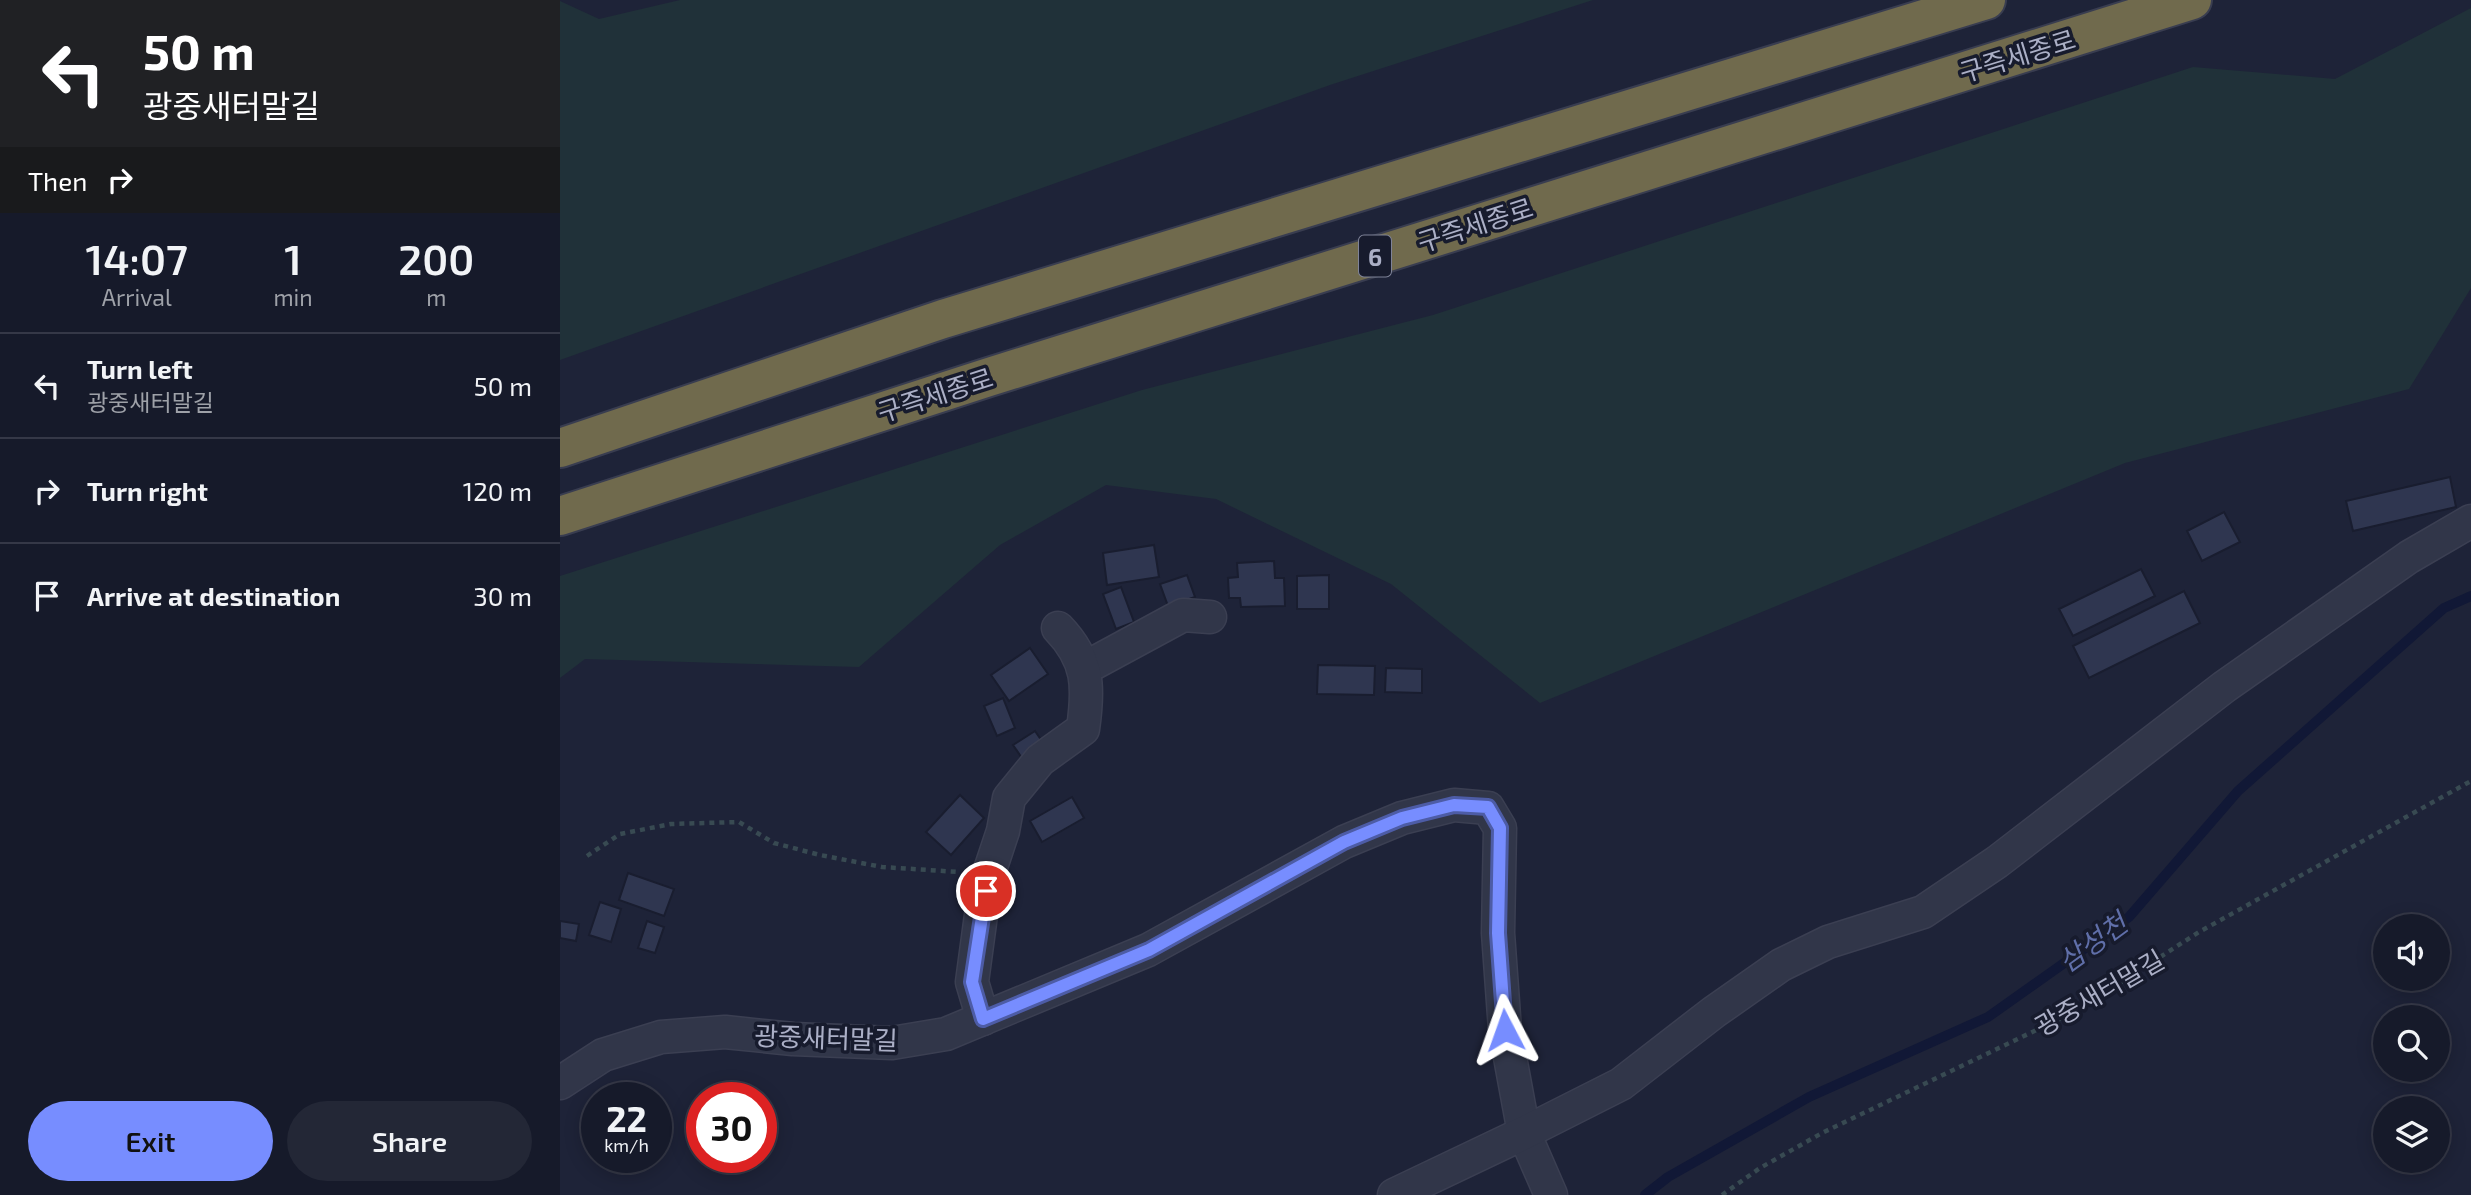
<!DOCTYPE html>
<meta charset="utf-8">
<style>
body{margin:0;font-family:"Exo 2","Noto Sans KR",sans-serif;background:#232736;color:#f1f3f6;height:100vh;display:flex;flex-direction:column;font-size:26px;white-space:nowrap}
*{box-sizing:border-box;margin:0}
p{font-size:23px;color:#9ea1a8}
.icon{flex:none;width:38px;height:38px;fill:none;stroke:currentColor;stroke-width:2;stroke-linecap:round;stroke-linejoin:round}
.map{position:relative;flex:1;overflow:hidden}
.side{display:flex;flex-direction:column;background:#161a2a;width:560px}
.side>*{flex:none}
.guide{background:#202124;color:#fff;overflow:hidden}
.controls{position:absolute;left:1813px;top:914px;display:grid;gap:14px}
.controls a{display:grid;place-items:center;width:77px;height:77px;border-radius:50%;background:#161a2a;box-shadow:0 4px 18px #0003,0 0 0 2px #353847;font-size:35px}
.speed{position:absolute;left:21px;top:1082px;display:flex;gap:14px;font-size:35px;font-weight:700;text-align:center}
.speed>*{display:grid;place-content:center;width:91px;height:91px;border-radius:50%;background:#161a2a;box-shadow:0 4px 18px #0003,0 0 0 2px #353847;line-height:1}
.speed small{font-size:18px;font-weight:400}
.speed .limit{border:10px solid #d22;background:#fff;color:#111}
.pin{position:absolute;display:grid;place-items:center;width:60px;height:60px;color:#fff;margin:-30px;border:4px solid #fff;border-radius:50%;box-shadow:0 2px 7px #0007}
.me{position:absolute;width:77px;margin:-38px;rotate:356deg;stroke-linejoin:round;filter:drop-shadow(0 0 5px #0008)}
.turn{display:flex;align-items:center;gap:24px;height:147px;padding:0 28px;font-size:32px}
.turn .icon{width:91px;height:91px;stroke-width:2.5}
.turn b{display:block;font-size:49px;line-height:60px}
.then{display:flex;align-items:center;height:66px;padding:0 28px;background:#0003;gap:14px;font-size:26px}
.eta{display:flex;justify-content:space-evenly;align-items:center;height:119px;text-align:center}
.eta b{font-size:42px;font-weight:600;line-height:49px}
.cta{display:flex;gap:14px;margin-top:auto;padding:14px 28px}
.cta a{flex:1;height:80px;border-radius:42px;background:#778dff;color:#111;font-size:28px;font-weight:600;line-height:80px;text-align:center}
.cta a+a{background:#232736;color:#f1f3f6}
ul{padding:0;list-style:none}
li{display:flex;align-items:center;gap:21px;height:105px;padding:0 28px;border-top:2px solid #353847}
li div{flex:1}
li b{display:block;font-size:26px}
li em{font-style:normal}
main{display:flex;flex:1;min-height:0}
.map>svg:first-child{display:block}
.green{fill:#203139}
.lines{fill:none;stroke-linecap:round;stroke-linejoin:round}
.stream{stroke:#111836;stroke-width:10}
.building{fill:#2f3650;stroke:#191d2f;stroke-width:2}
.street-casing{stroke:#3b3f52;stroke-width:35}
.highway-casing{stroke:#393d50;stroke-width:42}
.path{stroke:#384a52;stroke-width:4.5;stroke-dasharray:5 5;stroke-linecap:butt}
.street{stroke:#313649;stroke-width:32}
.highway{stroke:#706a4d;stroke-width:38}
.route-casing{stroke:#4d5ca6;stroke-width:18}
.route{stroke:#778dff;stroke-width:12}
.labels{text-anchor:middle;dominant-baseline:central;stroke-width:7;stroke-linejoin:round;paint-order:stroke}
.shield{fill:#171b2d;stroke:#7f8398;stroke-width:2}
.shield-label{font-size:24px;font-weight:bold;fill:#abafc6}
.street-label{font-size:26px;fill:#abafc6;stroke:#171b2d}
.water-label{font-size:28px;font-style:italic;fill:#606fa9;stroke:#171b2d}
</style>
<main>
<section class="side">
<div class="guide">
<div class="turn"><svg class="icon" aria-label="left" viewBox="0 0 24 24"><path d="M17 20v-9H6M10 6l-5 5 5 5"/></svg><div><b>50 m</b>광중새터말길</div></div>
<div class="then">Then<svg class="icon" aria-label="right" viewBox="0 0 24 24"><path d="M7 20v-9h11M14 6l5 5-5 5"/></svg></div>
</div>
<div class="eta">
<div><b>14:07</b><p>Arrival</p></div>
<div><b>1</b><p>min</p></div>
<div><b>200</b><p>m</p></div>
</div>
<ul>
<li><svg class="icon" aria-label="left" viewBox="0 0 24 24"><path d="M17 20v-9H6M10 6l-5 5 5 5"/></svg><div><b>Turn left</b><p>광중새터말길</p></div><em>50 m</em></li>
<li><svg class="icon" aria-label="right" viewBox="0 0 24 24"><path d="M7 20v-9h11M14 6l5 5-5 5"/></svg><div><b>Turn right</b></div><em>120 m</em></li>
<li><svg class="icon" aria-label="arrive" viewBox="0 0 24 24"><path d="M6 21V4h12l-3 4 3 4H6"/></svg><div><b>Arrive at destination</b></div><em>30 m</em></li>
</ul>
<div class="cta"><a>Exit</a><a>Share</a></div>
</section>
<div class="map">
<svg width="1911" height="1195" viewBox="0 0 1911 1195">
<rect width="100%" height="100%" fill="#1e2338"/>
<g class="green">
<path d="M120,0H1033L770,85L0,360V1L39,19Z"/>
<path d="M1911,8V288L1849,389L1565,463L980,703L831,584L656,499L546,485L440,545L299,667L25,659L0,678V576L582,390L873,315L1633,67L1775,79Z"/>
</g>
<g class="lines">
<path class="stream" d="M1085,1195L1108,1177L1249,1097L1428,1017L1569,917L1678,791L1884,608L1911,596"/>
</g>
<g class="building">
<path d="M1890,477L1896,507L1793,531L1786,501Z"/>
<path d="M1664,512L1680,542L1642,561L1627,531Z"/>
<path d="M594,545L599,577L547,585L543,553Z"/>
<path d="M714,561L715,578H724L725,606L681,607L680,598H669L668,578L678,577L677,563Z"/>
<path d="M1581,569L1595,596L1513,636L1499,609Z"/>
<path d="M627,575L635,597L608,606L600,584Z"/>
<path d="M769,575V609H737V576Z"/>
<path d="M561,587L574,622L556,629L543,594Z"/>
<path d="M1624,591L1640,623L1529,678L1513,646Z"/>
<path d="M470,648L488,674L449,701L431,675Z"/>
<path d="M758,665L815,666L814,695L757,694Z"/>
<path d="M826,668L862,669V693L825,692Z"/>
<path d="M443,698L455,728L437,736L424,706Z"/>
<path d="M475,731L486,747L464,761L453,745Z"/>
<path d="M400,795L424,818L391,855L366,832Z"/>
<path d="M512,797L524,818L482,842L470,821Z"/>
<path d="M68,873L114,889L104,916L59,900Z"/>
<path d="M40,902L61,909L51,942L29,935Z"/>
<path d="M0,921L19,924L16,941L0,938Z"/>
<path d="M87,921L104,927L95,953L78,948Z"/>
</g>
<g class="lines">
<g class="street-casing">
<g id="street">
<path d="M525,668L623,615L650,617"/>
<path d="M423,1019L412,982L421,915L431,867L443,831L449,798L480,760L523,729C529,687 529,660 498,628"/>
<path d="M0,1083L43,1055L101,1037L165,1032L233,1039L332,1043L386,1034L588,950L784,842L842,818L894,805L928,808L940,828L938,933L945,1030L964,1133L991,1195"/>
<path d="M834,1195L964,1133L1061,1084L1154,1012L1221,965L1268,942L1363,912L1437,862L1664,687L1849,557L1911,521"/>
</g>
</g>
<g class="highway-casing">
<g id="highway">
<path d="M0,448L383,319L1426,0"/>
<path d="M0,516L429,377L1632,0"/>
</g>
</g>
<g class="path">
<path d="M27,856L60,834L111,824L179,822L214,843L260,855L322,867L399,872"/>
<path d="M1162,1195L1200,1168L1262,1133L1516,1011L1639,932L1911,781"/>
</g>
<use href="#street" class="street"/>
<use href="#highway" class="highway"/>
</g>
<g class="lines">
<g class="route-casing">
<path id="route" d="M426,891L412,982L423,1019L589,950L784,842L842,818L894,805L928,807L940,828L938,933L945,1030"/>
</g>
<use href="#route" class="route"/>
</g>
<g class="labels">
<rect class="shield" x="799" y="235.5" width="32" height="41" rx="5"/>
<g class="shield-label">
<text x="815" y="256">6</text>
</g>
<g class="street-label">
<text transform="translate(1457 55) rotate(-17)">구즉세종로</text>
<text transform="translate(915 224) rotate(-18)">구즉세종로</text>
<text transform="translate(375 394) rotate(-18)">구즉세종로</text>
<text transform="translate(1539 992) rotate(-30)">광중새터말길</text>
<text transform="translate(266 1037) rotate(2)">광중새터말길</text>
</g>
<g class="water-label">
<text transform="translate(1532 942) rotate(-36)">삼성천</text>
</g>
</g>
</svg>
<div class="controls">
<a><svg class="icon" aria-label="sound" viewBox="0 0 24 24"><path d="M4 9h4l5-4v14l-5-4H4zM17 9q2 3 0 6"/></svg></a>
<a><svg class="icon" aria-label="search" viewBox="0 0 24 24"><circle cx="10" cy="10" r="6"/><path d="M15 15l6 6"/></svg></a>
<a><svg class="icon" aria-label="layers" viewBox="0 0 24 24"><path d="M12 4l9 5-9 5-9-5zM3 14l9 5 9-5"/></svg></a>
</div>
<div class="speed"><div>22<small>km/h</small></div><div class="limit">30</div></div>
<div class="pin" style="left:426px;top:891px;background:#d93025"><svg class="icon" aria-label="arrive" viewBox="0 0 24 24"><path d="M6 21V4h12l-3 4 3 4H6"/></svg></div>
<svg class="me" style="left:945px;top:1030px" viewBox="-20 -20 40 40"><path d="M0-17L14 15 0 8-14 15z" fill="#778dff" stroke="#fff" stroke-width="4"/></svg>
</div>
</main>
